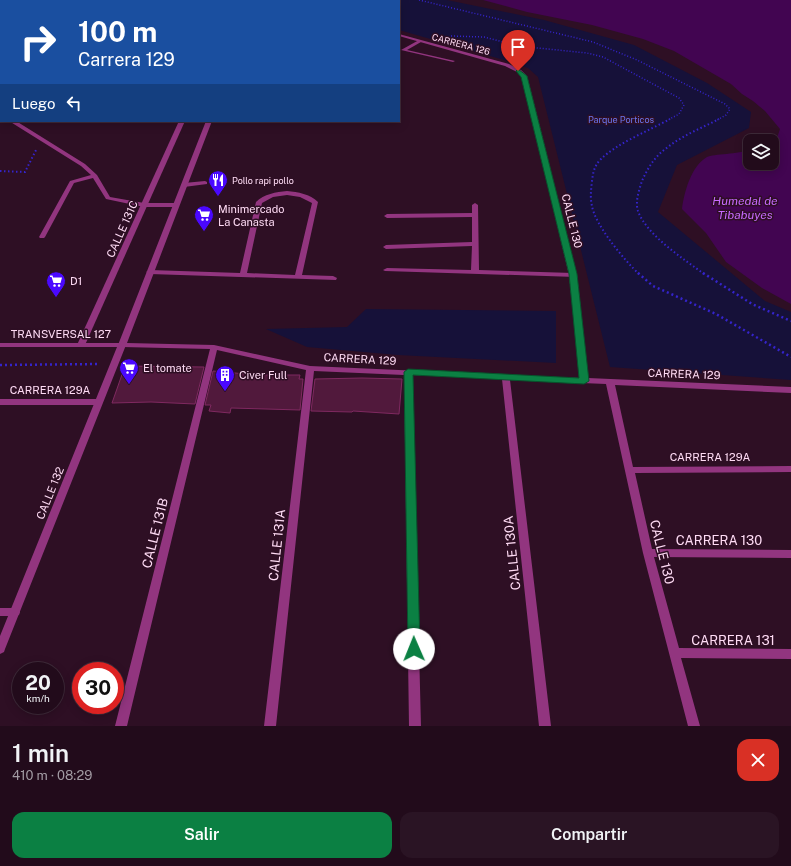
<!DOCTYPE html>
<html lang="es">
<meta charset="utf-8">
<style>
body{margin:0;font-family:"Public Sans",sans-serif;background:#2a1424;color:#f1f3f6;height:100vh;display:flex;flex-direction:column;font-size:15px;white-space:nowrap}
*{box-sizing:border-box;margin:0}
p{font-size:13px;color:#a29ba3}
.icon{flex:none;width:22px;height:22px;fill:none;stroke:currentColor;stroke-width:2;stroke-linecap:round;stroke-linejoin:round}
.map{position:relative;height:726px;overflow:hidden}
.panel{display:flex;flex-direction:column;background:#220b1b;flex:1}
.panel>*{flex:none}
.hud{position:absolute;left:0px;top:0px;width:400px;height:122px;box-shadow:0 2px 10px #0003,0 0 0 1px #3f2b3a;background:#1a4fa0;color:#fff;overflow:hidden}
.controls{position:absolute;left:743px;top:134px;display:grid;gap:8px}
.controls a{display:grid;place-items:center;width:36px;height:36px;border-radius:8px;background:#220b1b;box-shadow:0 2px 10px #0003,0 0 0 1px #3f2b3a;font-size:20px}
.speed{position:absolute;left:12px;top:662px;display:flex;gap:8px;font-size:20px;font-weight:700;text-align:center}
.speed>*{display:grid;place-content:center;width:52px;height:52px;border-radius:50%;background:#220b1b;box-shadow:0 2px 10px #0003,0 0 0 1px #3f2b3a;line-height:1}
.speed small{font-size:10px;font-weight:400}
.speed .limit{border:6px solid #d22;background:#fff;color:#111}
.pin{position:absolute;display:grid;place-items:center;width:34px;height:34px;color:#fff;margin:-41px -17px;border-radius:50% 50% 50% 0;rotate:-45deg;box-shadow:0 0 4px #0007}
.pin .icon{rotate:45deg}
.me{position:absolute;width:44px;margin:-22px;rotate:359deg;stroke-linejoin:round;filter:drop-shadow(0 0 3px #0008)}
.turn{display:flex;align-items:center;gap:14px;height:84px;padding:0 12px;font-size:18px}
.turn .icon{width:52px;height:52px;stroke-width:2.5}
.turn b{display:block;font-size:28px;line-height:34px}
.then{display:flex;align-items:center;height:38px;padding:0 12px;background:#0003;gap:8px;font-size:15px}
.round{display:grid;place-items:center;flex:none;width:42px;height:42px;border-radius:12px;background:#2a1424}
.overview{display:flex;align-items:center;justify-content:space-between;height:68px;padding:0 12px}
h1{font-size:24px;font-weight:600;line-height:30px}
.primary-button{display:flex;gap:8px;margin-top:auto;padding:8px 12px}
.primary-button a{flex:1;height:46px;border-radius:12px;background:#0b8043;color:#fff;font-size:16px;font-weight:600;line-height:46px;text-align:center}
.primary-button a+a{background:#2a1424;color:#f1f3f6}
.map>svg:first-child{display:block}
.green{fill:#161139}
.water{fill:#420551}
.building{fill:#51193c;stroke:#7f2960}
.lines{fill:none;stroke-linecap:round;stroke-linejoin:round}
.path-far2{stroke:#3524cb;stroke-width:1.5;stroke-dasharray:1 2;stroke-linecap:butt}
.path-far1{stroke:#3524cb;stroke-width:2;stroke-dasharray:1.5 2.5;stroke-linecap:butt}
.path{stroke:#3524cb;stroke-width:2.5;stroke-dasharray:2 3;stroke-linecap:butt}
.service{fill:#92357f;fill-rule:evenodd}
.minor{fill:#92357f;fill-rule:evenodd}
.tertiary{fill:#92357f;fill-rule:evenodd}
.route{fill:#0b8043;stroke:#07532c}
.labels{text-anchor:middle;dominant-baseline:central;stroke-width:3;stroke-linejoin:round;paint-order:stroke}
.far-street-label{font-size:9px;fill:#ffdcf5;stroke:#2e0f24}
.far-park-label{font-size:9px;fill:#6a76ef;stroke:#2e0f24}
.far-poi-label{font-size:9px;fill:#ffdcf5;stroke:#2e0f24;text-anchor:start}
.poi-label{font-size:11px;fill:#ffdcf5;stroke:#2e0f24;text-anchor:start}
.street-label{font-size:11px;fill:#ffdcf5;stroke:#2e0f24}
.water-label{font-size:12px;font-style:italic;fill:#c86aff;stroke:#2e0f24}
.near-street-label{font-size:13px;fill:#ffdcf5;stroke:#2e0f24}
</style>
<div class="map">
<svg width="791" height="726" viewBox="0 0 791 726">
<rect width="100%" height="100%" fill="#2e0f24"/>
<g class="green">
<path d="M0,0H447L544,20L634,45L707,83L751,112L749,128L677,165L658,212L765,301L791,312V380L610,367L538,77L528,68L514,63L399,30V1H1L0,52Z"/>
<path d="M366,309L556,311V363L398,355L307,347L266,329L347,327Z"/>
</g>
<path class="water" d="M483,0H791V304L762,288L726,262L706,233L682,209C684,193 691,166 707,157C713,154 739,154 750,150V163H772V141H770L777,138L780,129L765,111L753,101L742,94L731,84L674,51L643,39L592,25L527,12Z"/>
<g class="building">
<path d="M125,366L204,367L195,404L151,402L112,403Z"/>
<path d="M213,371L257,375H300L299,379H303L300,410L231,408L230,413L209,411L211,405H205Z"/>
<path d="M362,378L402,379L399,414L353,411L352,412L311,411L315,379Z"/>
</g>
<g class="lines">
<g class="path-far2">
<path d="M332,0L334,1"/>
<path d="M419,0L593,42L637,60L725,104L730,109L726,115L717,120"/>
<path d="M451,36L484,37L518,46L587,53L603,57L679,98L684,105L679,114L668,120"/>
</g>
<g class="path-far1">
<path d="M0,171L25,172L36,150"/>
<path d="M639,274C625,261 595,225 592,206C590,198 591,190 592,181C593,173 594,166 601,159C616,144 650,130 670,119"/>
<path d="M704,274C684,259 647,236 638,211C635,202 639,190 642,181C648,167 656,155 668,147C683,135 702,128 719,119"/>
</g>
<g class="path">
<path d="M638,273L653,286L716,314L791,357"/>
<path d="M703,273L752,304L791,321"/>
<path d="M0,365L100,364"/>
</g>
<g class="service">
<path d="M419,40L421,41V42L407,50L455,61L453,62L401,50Z"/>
<rect x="0" y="58" width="1" height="2"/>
<rect x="0" y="112" width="1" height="4"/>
<path d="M9,121H16L85,164L97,175L110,197L144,203H176L179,205L176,207H144L106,199L93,178L74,183L45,237L44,238H40L39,237L70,181L91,175L81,166Z"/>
<path d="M205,181L207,182V184L184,187L181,185L184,183Z"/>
<path d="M287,191C298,192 310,194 318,202L302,275L333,276L337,278L336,280L150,274L146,272L150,270L240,273L256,202C264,194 276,192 287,191ZM287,195L300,197L312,203L295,275L247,273L262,203L273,197Z"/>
<path d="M475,203L478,205L479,270L573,273H576L577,275L576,277L385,271L383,270L387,268L471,270L472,246L386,249L383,247L386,245L472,242V217L387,218L384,216L387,214L472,213V205Z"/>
</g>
<g class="minor">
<path d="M399,34L509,64L521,70L527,76L577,275L588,378L791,387V393L615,385L633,467L791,466V472L635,473L652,549L791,550V558L654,557L679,648L791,649V659L681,658L700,726H688L643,553L606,384L510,380L551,726H539L502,379L412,375L421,726H409L404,375L314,371L276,726H264L306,370L217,350L127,726H115L210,349L122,347L118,345L206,121H212L127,343L214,345L310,366L580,378L569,275L522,76L517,72L505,66L399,36Z"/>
<path d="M179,121H185L85,345L84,347H78L77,345Z"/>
<path d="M0,399H99L103,402L99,405H0Z"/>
<path d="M0,608H15L19,609L20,612L19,615L15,616H0Z"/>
</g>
<path class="tertiary" d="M0,343H122L126,345L5,649L4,652L0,654V636L117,347H0Z"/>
</g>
<path class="route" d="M518,69L527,76L577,274L589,381L584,384L413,375L420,649L418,653L414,654L409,653L408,649L404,372L408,369L579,378L569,274L521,77L516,71Z"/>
<defs>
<g id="restaurant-pin" transform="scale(1)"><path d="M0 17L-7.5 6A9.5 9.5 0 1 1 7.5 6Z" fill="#4a08ff" stroke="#2e0f24"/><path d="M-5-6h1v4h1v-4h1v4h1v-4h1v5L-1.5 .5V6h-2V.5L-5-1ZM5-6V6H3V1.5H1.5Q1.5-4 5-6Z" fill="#fff"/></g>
<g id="supermarket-pin" transform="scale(1)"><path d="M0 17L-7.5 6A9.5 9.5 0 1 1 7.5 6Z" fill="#4a08ff" stroke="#2e0f24"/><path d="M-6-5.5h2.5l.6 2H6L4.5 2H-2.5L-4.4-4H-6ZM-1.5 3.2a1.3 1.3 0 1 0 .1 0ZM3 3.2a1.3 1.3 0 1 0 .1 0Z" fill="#fff"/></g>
<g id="building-pin" transform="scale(1)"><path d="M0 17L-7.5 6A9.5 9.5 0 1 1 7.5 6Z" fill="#4a08ff" stroke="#2e0f24"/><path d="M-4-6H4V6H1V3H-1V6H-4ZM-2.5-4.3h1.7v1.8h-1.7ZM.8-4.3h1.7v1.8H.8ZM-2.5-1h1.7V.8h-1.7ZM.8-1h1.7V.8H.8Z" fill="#fff"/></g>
</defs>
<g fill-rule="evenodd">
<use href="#restaurant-pin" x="218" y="180"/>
<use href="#supermarket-pin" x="204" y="215"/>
<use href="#supermarket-pin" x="56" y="281"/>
<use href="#supermarket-pin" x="129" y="368"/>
<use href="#building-pin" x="225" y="375"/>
</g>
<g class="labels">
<g class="far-street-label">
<text transform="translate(461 44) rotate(15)">CARRERA 126</text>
</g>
<g class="far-park-label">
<text x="621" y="119">Parque Porticos</text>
</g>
<g class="far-poi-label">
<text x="232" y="180">Pollo rapi pollo</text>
</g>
<g class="poi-label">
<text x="218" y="209">Minimercado<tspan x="218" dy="13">La Canasta</tspan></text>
<text x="70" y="281">D1</text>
<text x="143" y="368">El tomate</text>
<text x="239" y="375">Civer Full</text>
</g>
<g class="street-label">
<text transform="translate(572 221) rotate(76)">CALLE 130</text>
<text transform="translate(122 229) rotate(-66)">CALLE 131C</text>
<text x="61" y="334">TRANSVERSAL 127</text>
<text transform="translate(360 359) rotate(3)">CARRERA 129</text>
<text transform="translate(684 374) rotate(2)">CARRERA 129</text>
<text x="50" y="390">CARRERA 129A</text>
<text x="710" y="457">CARRERA 129A</text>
<text transform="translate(50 493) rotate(-68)">CALLE 132</text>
</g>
<g class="water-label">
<text x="745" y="201">Humedal de<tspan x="745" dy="14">Tibabuyes</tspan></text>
</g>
<g class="near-street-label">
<text transform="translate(155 533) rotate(-76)">CALLE 131B</text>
<text x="719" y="540">CARRERA 130</text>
<text transform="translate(277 545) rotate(-84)">CALLE 131A</text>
<text transform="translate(662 552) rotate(76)">CALLE 130</text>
<text transform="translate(512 553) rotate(-96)">CALLE 130A</text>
<text x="733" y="640">CARRERA 131</text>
</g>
</g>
</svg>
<div class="controls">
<a><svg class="icon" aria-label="layers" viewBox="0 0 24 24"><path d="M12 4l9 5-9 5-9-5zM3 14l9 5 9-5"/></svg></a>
</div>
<div class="speed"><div>20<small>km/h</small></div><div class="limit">30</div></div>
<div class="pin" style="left:518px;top:71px;background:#d93025"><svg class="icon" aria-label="arrive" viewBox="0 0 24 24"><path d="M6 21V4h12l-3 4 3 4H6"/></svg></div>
<svg class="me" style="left:414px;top:649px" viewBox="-20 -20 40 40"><circle r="19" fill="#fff"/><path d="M0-13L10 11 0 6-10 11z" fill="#0b8043"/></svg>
<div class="hud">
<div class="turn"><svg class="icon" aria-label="right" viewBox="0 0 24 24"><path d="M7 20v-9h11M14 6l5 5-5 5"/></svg><div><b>100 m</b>Carrera 129</div></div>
<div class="then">Luego<svg class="icon" aria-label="left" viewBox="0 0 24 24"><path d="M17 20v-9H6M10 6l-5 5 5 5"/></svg></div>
</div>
</div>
<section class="panel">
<div class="overview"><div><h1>1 min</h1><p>410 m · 08:29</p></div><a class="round" style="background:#d93025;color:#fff"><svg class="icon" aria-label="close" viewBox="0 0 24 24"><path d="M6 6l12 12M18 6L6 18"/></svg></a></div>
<div class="primary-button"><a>Salir</a><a>Compartir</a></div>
</section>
